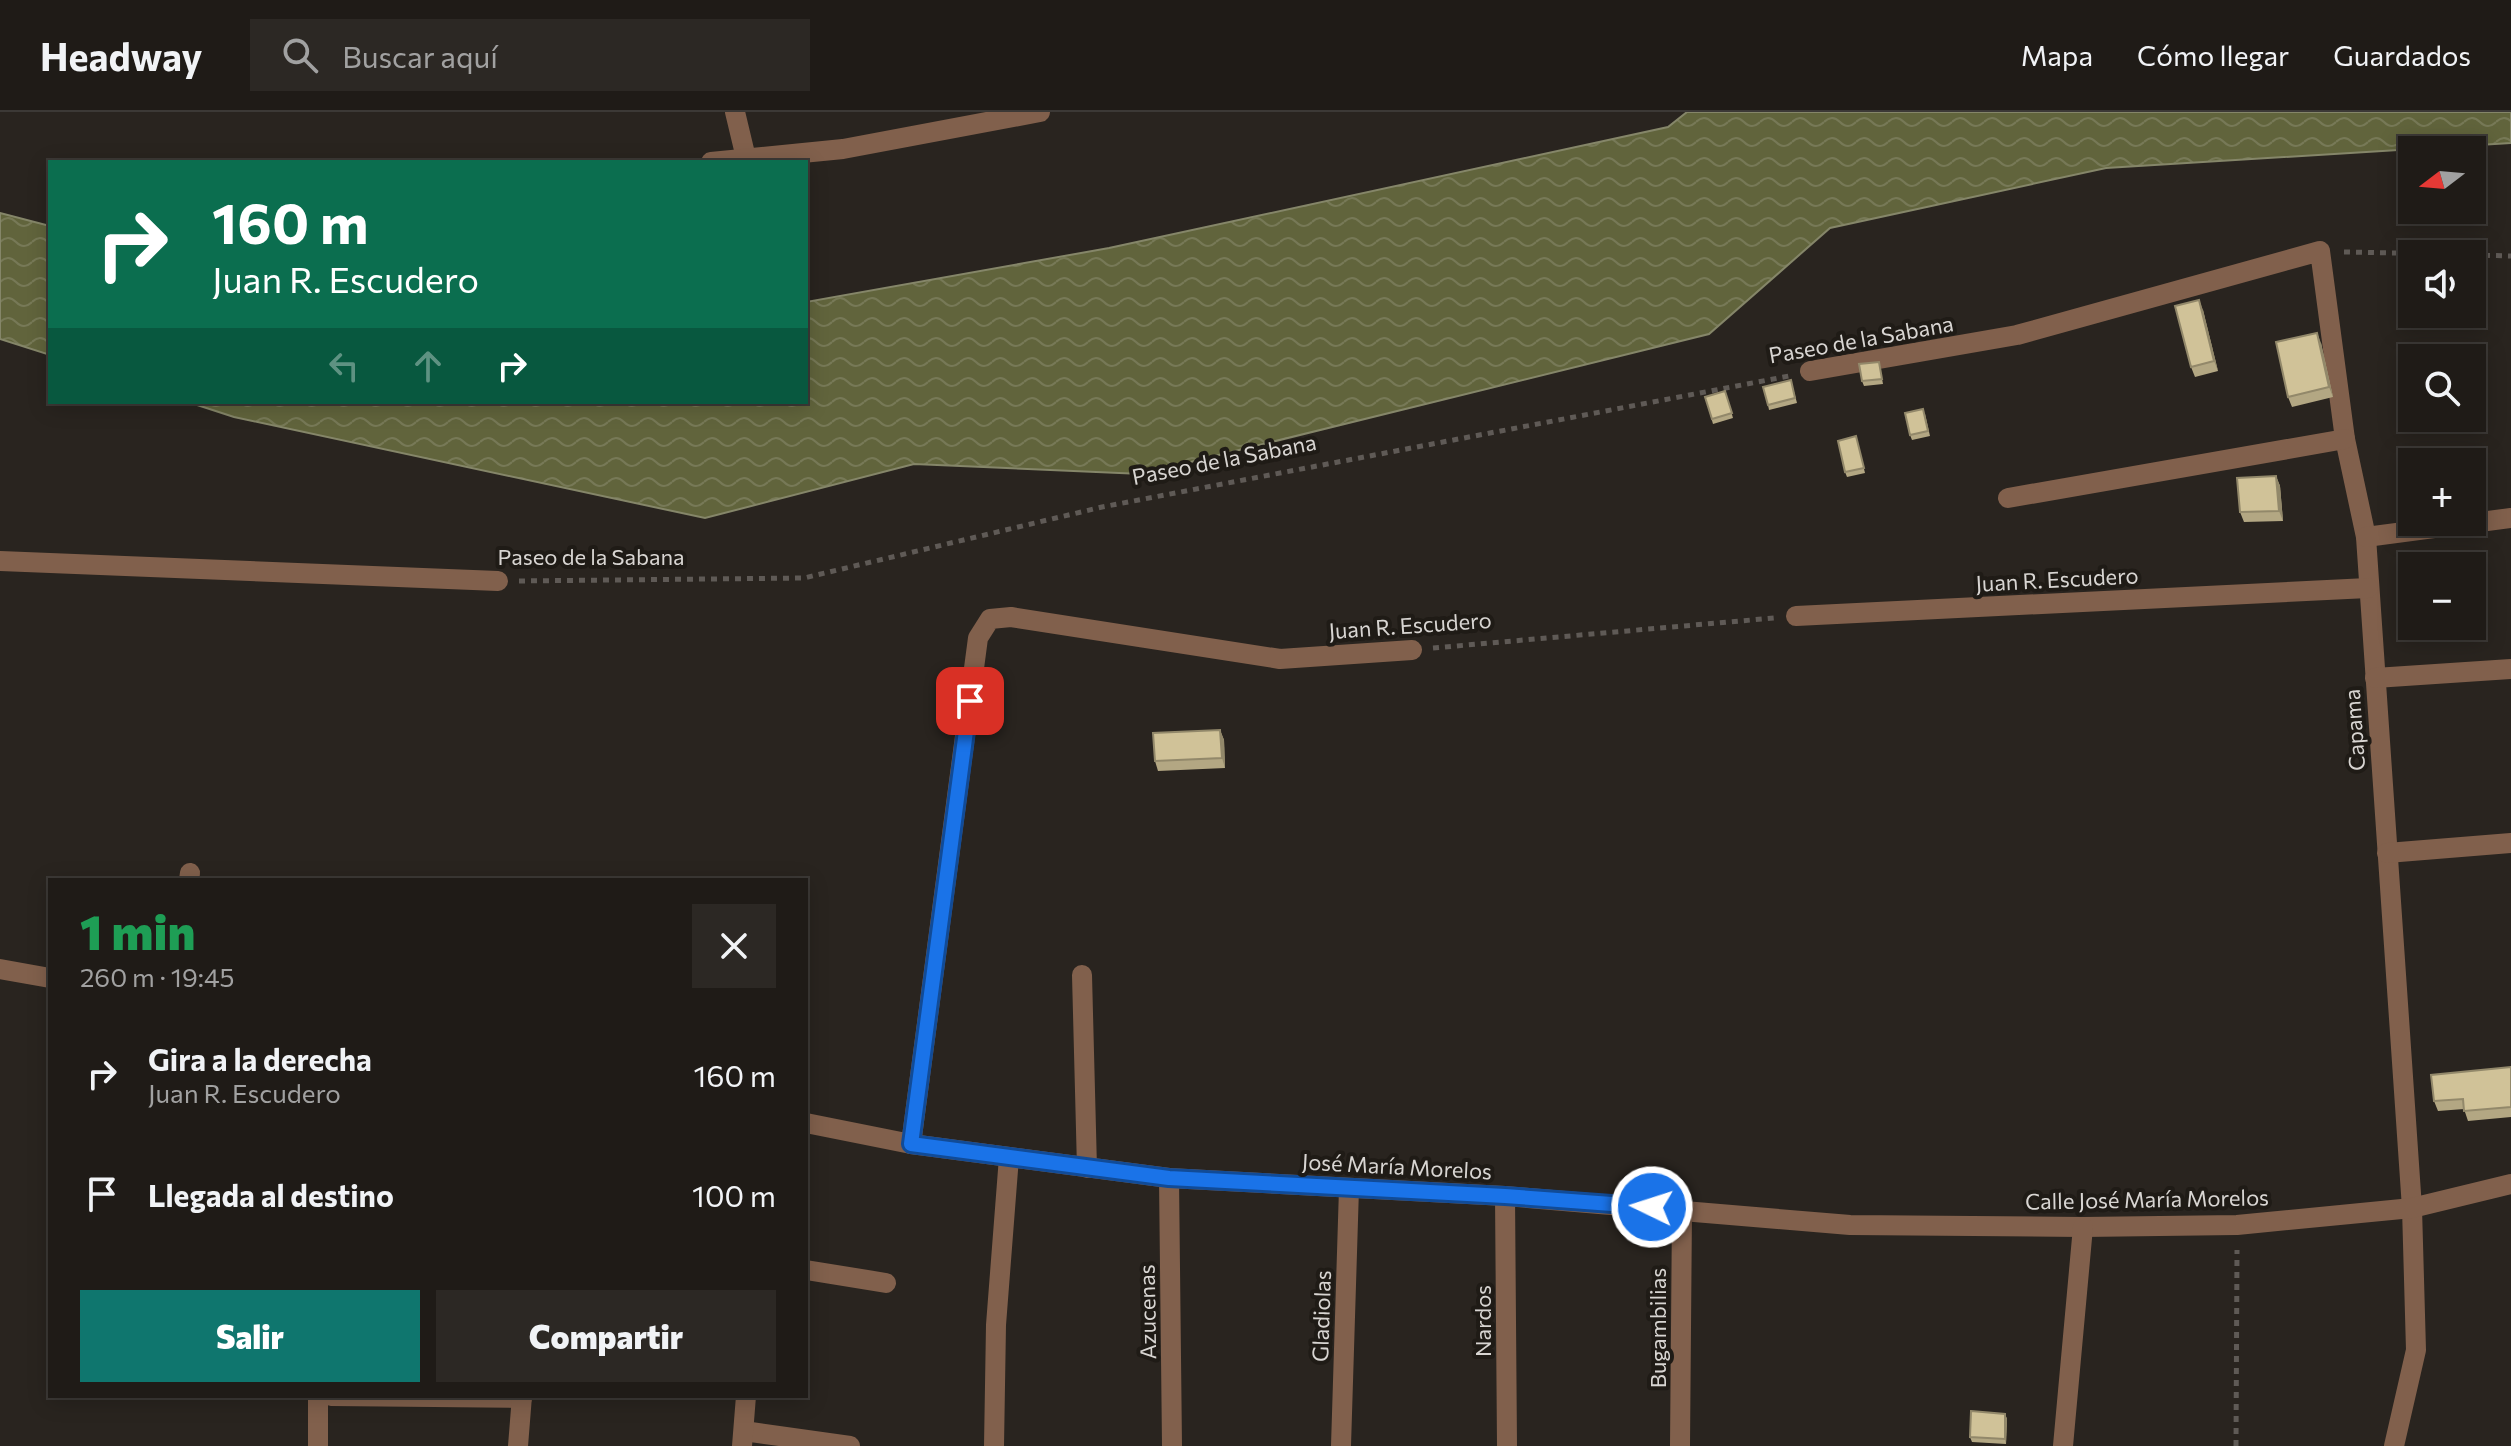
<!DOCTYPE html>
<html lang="es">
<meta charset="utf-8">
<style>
body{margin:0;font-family:Commissioner,sans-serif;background:#2c2824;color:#f1f3f6;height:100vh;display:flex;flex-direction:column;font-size:30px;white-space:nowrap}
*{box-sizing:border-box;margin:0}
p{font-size:26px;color:#a1a1a1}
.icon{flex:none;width:44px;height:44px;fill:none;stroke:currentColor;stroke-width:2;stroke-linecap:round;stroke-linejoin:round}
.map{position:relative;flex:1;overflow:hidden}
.drawer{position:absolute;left:48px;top:766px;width:760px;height:520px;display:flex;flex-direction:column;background:#1f1b17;border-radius:0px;box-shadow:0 4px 20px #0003,0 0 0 2px #3c3936}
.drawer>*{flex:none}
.top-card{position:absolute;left:48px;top:48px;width:760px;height:244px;border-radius:0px;box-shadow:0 4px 20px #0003,0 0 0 2px #3c3936;background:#0b6e4f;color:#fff;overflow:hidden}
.needle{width:52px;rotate:254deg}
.buttons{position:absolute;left:2398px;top:24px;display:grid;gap:16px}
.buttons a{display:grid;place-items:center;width:88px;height:88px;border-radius:0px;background:#1f1b17;box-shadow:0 4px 20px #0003,0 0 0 2px #3c3936;font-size:40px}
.pin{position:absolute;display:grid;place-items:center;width:68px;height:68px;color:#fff;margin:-34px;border-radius:16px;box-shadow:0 4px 12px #0006}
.me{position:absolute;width:88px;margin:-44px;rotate:274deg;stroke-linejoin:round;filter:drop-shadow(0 0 6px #0008)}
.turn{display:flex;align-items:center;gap:28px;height:168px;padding:0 32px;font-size:36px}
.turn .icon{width:104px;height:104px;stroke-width:2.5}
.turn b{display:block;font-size:56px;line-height:68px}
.lanes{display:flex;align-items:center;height:76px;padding:0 32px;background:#0003;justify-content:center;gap:40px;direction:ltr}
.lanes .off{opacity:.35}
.round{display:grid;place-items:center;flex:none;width:84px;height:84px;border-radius:0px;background:#2c2824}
.summary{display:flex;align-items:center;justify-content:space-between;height:136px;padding:0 32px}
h1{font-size:48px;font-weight:800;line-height:60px;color:#1e9e55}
.action{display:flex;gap:16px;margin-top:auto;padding:16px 32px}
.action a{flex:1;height:92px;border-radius:0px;background:#0f766e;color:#fff;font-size:32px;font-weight:800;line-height:92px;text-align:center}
.action a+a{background:#2c2824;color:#f1f3f6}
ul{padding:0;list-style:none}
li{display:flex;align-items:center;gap:24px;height:120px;padding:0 32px}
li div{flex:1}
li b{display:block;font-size:30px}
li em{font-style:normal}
header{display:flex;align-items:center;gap:48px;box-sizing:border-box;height:112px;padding:0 40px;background:#1f1b17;border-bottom:2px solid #3c3936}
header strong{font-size:38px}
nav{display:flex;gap:44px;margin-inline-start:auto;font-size:28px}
.search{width:560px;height:72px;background:#2c2824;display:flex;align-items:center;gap:20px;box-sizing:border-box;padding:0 28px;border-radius:0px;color:#a1a1a1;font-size:30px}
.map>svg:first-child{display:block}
.water{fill:url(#water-waves);stroke:#858669;stroke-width:2}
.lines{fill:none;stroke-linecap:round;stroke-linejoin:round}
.path{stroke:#5f5a56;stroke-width:5;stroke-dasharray:6 6;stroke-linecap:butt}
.minor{stroke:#81604c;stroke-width:20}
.wall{fill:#b3a783}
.shaded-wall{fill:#92886a}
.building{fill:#d0c298;stroke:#92886a;stroke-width:2}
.route-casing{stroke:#114b97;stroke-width:20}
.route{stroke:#1a73e8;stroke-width:14}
.labels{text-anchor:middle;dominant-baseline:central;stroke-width:8;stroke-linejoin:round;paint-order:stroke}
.street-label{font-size:22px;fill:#d8d5d2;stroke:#1f1b16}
</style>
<header>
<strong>Headway</strong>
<div class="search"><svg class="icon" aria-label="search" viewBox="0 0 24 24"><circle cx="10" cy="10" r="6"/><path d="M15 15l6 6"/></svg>Buscar aquí</div>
<nav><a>Mapa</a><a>Cómo llegar</a><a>Guardados</a></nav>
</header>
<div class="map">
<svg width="2511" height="1334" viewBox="0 0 2511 1334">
<defs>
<pattern id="water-waves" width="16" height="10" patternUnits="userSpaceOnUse" patternTransform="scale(2)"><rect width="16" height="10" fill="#61643c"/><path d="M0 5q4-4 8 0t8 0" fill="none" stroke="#777957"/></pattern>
</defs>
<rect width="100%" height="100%" fill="#29241f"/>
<g class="water">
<path d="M1687,0H2511V31L2106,56L1830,116L1709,222L1142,362L914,352L705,406L234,305L188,290H806V190L1109,136L1668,15Z"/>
<path d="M0,101L50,114V243L0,227Z"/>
</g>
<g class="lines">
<g class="path">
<path d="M2344,140L2443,142"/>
<path d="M2472,143L2511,144"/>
<path d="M519,469L804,466L1102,395L1789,264"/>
<path d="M1433,536L1774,506"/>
<path d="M2236,1334L2237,1138"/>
</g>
<g class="minor">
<path d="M735,0L746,46"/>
<path d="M711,50L843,37L1040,0"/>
<path d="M1810,259L2017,223L2320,139L2345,327L2366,425L2412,1096L2416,1238L2394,1334"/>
<path d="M2008,386L2345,327"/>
<path d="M2366,425L2511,406"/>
<path d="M0,449L498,469"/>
<path d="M1796,504L2368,476"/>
<path d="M2375,566L2511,557"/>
<path d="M2387,741L2511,731"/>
<path d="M189,768L190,761"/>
<path d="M0,857L50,866"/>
<path d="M1082,863L1087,1056"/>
<path d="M806,1011L911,1032L1169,1066L1505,1084L1850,1113L2083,1115L2237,1113L2412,1096L2511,1072"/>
<path d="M911,1032L978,526L990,507L1011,505L1280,547L1412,538"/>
<path d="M1169,1066L1172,1334"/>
<path d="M1505,1084L1507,1334"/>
<path d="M806,1158L886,1171"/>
<path d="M331,1284L522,1286"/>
<path d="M744,1319L850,1334"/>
<path d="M318,1334V1284"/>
<path d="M518,1334L522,1284"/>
<path d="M742,1334L746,1284"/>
<path d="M994,1334L996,1213L1009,1045"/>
<path d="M1341,1334L1349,1076"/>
<path d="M1680,1334L1682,1098"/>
<path d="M2063,1334L2083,1115"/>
</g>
</g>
<g class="wall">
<path d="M2203,198L2218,259L2195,265L2191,255Z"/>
<path d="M2321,231L2333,285L2292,295L2288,285Z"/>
<path d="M1879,250L1883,272L1864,274L1862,269Z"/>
<path d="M1791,268L1797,291L1769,298L1768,293Z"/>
<path d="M1725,279L1733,306L1713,312L1705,285Z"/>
<path d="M1925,302L1930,324L1912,328L1910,323Z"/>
<path d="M1856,324L1865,361L1847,365L1845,360Z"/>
<path d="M2276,364L2280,374L2283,409L2244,410L2240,400Z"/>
<path d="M1220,618L1224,628L1225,656L1158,659L1155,649Z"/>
<path d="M2511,955V1005L2468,1009L2464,997L2438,999L2434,989Z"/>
<path d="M2005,1302L2007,1307L2006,1332L1972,1330L1970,1325Z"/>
</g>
<g class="shaded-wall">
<path d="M2199,188L2203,198L2218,259L2214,249Z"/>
<path d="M2317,221L2321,231L2333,285L2329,275Z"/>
<path d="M2276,364L2280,374L2283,409L2279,399Z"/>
<path d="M1220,618L1224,628L1225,656L1222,646Z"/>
<path d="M2005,1302L2007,1307L2006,1332L2005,1327Z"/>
</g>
<g class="building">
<path d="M2199,188L2214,249L2191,255L2175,194Z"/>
<path d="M2317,221L2329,275L2288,285L2276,230Z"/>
<path d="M1879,250L1882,267L1862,269L1859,252Z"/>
<path d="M1791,268L1795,286L1768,293L1763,275Z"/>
<path d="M1725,279L1732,301L1712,307L1705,285Z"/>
<path d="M1923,297L1928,319L1910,323L1905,301Z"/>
<path d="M1856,324L1864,356L1845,360L1838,329Z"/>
<path d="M2276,364L2279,399L2240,400L2237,366Z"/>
<path d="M1220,618L1222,646L1155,649L1153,621Z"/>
<path d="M2511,955V995L2464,999L2463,987L2434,989L2431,963Z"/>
<path d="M1971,1299L2005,1302V1327L1970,1325Z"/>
</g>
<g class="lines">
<g class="route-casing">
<path id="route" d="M970,589L911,1032L1169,1066L1505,1084L1652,1095"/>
</g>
<use href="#route" class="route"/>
</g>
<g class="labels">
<g class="street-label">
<text transform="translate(1861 227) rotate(-10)">Paseo de la Sabana</text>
<text transform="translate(1224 347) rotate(-11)">Paseo de la Sabana</text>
<text x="591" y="444">Paseo de la Sabana</text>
<text transform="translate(2057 467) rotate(-3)">Juan R. Escudero</text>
<text transform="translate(1410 513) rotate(-4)">Juan R. Escudero</text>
<text transform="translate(2354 618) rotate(-94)">Capama</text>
<text transform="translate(1397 1054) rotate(3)">José María Morelos</text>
<text transform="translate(2147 1087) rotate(-1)">Calle José María Morelos</text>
<text transform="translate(1147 1200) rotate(-91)">Azucenas</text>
<text transform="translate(1321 1204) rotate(-88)">Gladiolas</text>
<text transform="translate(1482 1209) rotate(-90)">Nardos</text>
<text transform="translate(1657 1216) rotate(-90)">Bugambilias</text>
</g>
</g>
</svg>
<div class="buttons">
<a><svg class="needle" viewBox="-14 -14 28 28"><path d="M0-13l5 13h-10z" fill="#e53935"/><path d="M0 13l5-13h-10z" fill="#a1a1a1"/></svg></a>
<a><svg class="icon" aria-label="sound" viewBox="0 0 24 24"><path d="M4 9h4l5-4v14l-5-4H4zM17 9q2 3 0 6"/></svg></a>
<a><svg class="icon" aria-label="search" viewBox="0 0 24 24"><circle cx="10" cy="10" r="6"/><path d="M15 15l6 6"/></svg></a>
<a>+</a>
<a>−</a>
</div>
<div class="pin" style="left:970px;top:589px;background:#d93025"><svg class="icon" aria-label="arrive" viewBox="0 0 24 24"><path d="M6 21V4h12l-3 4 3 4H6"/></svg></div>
<svg class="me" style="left:1652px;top:1095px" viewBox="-20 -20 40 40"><circle r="17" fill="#1a73e8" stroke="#fff" stroke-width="3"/><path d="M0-11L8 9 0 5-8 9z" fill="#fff"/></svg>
<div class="top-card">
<div class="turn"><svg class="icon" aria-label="right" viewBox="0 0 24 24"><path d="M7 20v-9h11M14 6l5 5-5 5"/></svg><div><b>160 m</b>Juan R. Escudero</div></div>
<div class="lanes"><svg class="icon off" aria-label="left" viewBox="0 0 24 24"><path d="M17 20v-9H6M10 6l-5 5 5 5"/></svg><svg class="icon off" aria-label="ahead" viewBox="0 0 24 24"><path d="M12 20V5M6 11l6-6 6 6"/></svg><svg class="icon" aria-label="right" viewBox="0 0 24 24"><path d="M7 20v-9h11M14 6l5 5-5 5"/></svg></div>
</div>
<section class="drawer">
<div class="summary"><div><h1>1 min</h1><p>260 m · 19:45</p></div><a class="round"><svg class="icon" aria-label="close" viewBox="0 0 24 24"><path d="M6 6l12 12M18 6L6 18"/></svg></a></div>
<ul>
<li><svg class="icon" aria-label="right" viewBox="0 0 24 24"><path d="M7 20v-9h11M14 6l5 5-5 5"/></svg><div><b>Gira a la derecha</b><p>Juan R. Escudero</p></div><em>160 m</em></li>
<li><svg class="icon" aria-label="arrive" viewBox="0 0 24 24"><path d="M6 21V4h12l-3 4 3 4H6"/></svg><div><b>Llegada al destino</b></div><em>100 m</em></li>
</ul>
<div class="action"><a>Salir</a><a>Compartir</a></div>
</section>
</div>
